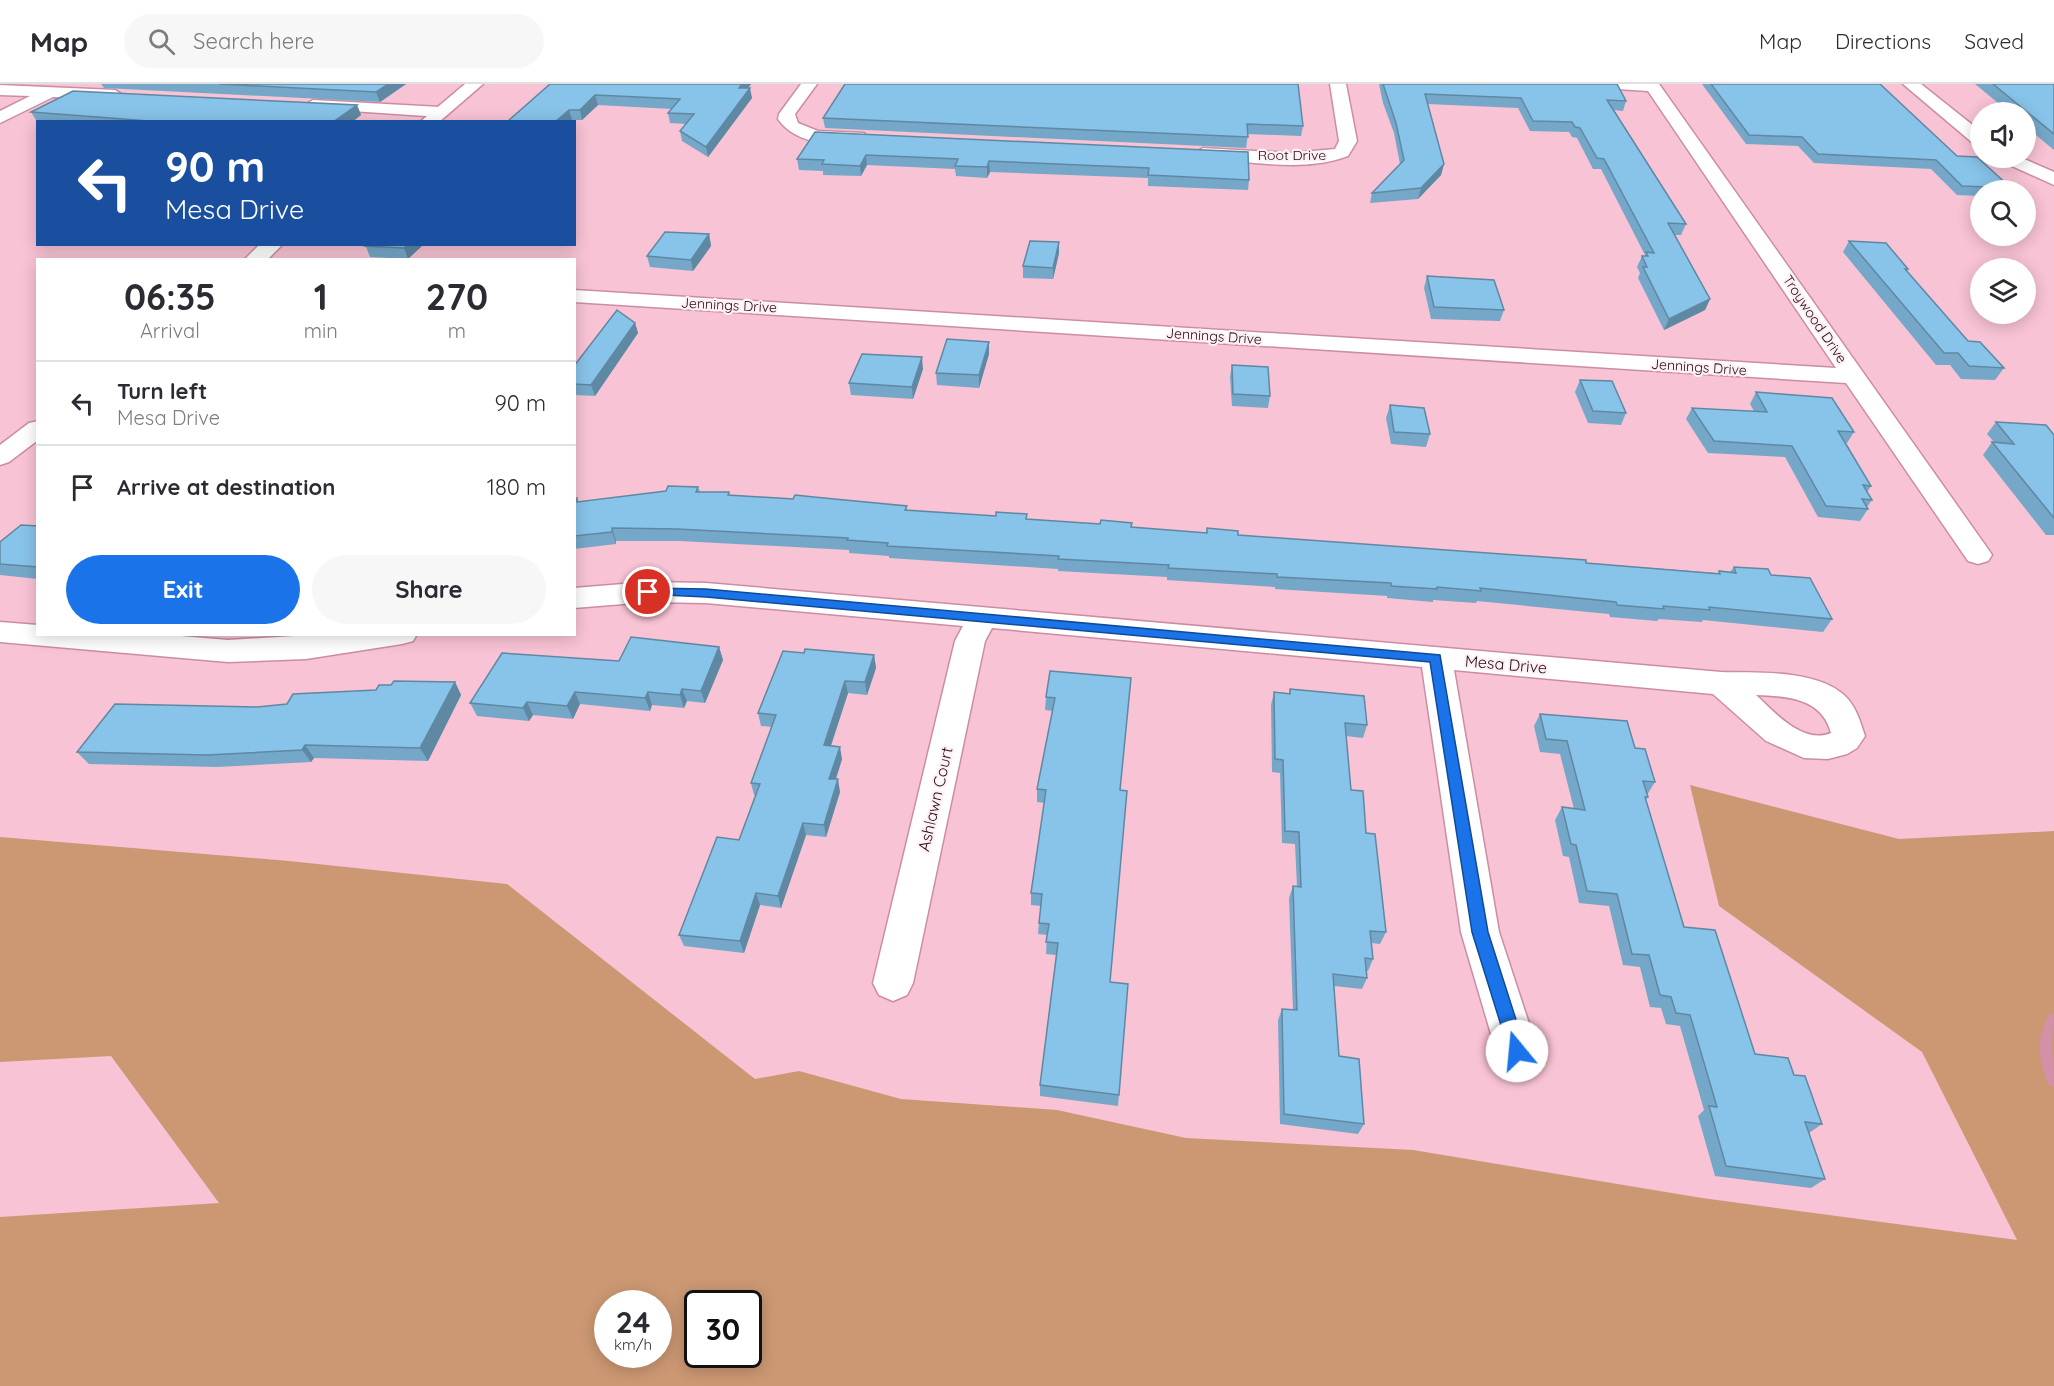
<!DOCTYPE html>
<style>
body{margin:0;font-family:Quicksand,sans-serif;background:#f7f7f7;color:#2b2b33;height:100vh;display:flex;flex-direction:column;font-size:22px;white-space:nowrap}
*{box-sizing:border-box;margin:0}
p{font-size:20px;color:#7c7c81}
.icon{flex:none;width:33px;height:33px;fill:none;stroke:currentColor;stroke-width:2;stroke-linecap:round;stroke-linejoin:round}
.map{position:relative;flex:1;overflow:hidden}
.panel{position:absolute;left:36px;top:174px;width:540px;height:378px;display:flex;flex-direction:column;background:#fff;border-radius:0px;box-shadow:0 3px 15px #0003}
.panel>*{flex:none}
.banner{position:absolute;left:36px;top:36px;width:540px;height:126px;border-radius:0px;box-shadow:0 3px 15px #0003;background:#1a4fa0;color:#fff;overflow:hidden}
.tools{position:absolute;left:1970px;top:18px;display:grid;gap:12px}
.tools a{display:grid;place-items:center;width:66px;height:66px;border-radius:50%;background:#fff;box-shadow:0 3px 15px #0003;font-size:30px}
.speed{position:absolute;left:594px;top:1206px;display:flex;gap:12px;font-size:30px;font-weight:700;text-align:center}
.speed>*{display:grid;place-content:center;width:78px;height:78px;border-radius:50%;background:#fff;box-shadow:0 3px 15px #0003;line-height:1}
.speed small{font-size:15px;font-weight:400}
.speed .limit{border:3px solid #111;border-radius:9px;background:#fff;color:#111}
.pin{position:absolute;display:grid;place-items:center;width:51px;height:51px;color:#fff;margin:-26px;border:3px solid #fff;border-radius:50%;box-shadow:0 2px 6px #0007}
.me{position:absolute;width:66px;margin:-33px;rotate:343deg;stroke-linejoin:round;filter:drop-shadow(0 0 4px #0008)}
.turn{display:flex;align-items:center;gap:21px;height:126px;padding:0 30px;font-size:27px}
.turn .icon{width:78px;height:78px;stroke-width:2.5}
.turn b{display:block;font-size:42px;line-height:51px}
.eta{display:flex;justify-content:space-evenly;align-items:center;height:102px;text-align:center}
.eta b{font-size:36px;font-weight:700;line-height:42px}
.button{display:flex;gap:12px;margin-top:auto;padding:12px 30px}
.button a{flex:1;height:69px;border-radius:36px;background:#1a73e8;color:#fff;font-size:24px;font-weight:700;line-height:69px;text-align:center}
.button a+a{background:#f7f7f7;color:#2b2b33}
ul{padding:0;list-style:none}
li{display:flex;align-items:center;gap:18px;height:84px;padding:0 30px;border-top:2px solid #e1e1e2}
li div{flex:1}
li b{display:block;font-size:22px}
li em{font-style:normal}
header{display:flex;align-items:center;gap:36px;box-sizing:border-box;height:84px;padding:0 30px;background:#fff;border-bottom:2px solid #e1e1e2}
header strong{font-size:28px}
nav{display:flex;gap:33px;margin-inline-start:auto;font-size:21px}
.search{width:420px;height:54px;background:#f7f7f7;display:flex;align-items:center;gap:15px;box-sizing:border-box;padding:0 21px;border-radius:33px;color:#7c7c81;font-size:22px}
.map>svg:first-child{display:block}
.green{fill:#cc9873;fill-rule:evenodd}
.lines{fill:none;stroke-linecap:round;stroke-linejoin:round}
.stream{fill:#d490a8;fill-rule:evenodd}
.minor-casing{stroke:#cc8da3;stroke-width:3}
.major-casing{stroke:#cc8da3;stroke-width:3}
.minor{fill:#fff;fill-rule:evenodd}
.major{fill:#fff;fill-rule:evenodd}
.wall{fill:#75a8c8}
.shaded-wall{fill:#5f88a3}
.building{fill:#88c3e9;stroke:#5f88a3;stroke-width:1.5}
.route{fill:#1a73e8;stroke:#114b97;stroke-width:1.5}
.labels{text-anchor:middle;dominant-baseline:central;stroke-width:4.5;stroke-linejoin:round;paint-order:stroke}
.far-street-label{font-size:14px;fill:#220b14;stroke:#fff0f5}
.street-label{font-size:16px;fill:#220b14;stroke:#fff0f5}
</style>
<header>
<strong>Map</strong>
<div class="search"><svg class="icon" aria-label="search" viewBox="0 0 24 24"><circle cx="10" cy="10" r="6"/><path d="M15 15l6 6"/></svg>Search here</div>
<nav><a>Map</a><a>Directions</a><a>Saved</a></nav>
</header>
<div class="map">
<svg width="2054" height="1302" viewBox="0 0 2054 1302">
<rect width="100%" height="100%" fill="#f8c3d4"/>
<path class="green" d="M1690,701L1899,755L2054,747V1302H0V1133L219,1119L111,972L0,978V753L289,777L507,800L755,995L799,987L901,1015L1057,1026L1186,1054L1413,1066L1702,1114L2017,1156L1922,968L1719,822ZM608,1220H658V1270H608ZM698,1220H748V1270H698Z"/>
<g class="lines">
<path class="stream" d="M2054,929L2052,958L2054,1003L2049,1001L2047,997C2038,971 2036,956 2049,931Z"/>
<g class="minor-casing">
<g id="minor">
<path d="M801,0H817L795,30L798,39L818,47L864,49L867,53L864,57C836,64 795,60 778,35L779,30Z"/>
<path d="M1330,0H1346L1357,57L1348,72C1304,89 1249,77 1203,74L1194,69L1203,64L1291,69L1335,65L1339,57Z"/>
<path d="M1609,0H1659L1988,465L1992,471L1988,477L1978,480L1968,477L1846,299L574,218V206L1836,284L1648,7L1617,5Z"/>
<path d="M1903,0H1921L1980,47V61L1974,60Z"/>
<path d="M0,1L115,6L123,11L115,16L53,13L0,39V27L30,12L0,11Z"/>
<path d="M313,16L440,23L448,28L440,33L307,24L305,21Z"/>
<path d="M2000,74H2022L2054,88V101L2003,78Z"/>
<path d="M648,498L706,499L1721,588C1756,589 1815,585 1844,611C1856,622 1860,637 1865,652L1857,664L1847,670L1828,675L1804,674L1766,657L1713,610L1454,586L1499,848L1538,967L1532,981L1517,986L1502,981L1496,967L1461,848L1422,583L992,544L985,557L913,899L907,911L893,917L879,911L873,899L955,557L963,542L706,519L648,518L574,524V504ZM1756,611C1787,612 1822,614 1831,649C1803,661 1774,628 1756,611Z"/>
<path d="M0,538L38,541V550H157L228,556L326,550H417L413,557L402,560L306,575L228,578L0,558Z"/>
</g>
</g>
<g class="major-casing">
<g id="major">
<path d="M465,0H483L439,38H420Z"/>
<path d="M260,160H283L267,176H244Z"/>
<path d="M38,337V356L9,378L0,381V361L29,339Z"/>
</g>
</g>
<use href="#minor" class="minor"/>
<use href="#major" class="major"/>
</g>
<g class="wall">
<path d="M101,0H406L380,18L104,4Z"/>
<path d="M550,0H751L748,4L752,14L708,73L682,57L680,47L686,40L670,39L668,29L672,25L598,21L582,36H572L570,38H507Z"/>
<path d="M845,0L1303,42L1301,52L1248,50L1246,64L825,44L823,34Z"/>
<path d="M1379,0H1617L1626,17L1623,27L1614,26L1686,140L1681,151H1675L1710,215L1705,226L1664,246L1638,194L1640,189L1637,183L1642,172H1645V171L1601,85H1593L1577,54L1572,53L1569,48L1530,47L1518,24L1427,20L1444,80L1441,91L1418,115L1370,119L1372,109L1400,80L1394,49L1383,19Z"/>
<path d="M1702,0H1880L1957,72L2011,104L2010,106H1980V112L1957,111L1931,85L1814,79L1798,62L1746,60Z"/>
<path d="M1975,0H2054V66L2025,42V28H2009Z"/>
<path d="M357,21L361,31L352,38H38V39L31,28Z"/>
<path d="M815,48L1248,68L1249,96L1248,106L1148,102V94L990,88L987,94L956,92L955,85L867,81L861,92L823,91V87L799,86L797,75Z"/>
<path d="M709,150L711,162L693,187L650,183L647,172Z"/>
<path d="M1849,157L1908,185L1907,188L1968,257L2004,284L1995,296L1961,295L1950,281H1936L1843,168Z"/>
<path d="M1059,158V169L1053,195L1023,194V182Z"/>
<path d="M365,160H424L408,175L370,173Z"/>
<path d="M1427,192L1504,226L1500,237L1431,235L1424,204Z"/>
<path d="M635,239L638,249L595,312L574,311V282Z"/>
<path d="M989,258V270L979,304L937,301L936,289Z"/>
<path d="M1232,281L1270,312L1268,324L1232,322L1230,293Z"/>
<path d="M923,285L913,315L851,311L849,299Z"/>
<path d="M1580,296L1626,329L1621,341L1588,339L1575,308Z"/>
<path d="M1756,308L1854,348L1847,359H1846L1871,402L1867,408L1872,416L1867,423L1868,425L1860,437L1818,433L1785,373L1708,369L1686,335L1692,324L1754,327L1750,320Z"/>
<path d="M1390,321L1430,350L1426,363L1391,360L1386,334Z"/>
<path d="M1996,338L2054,351V451H2046L1983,371L1992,358H1994L1987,350Z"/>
<path d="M698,403L700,408H729L730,411L907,422V426L1206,449L1207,444L1238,451L1586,479L1718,489L1719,487L1730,488L1734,483L1771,491L1832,535L1823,548L1703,536L1702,538L1659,535L1657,537L1610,533L1609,530L1477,517L1476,519L1433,516V518L1387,514V512L1275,505V503L1167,496V493L1058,487V485L889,474V472L849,469V466L680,457H616V460L574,465V414H577L578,418Z"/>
<path d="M38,442V495L0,491V458Z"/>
<path d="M719,563L723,576L705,619L687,617L684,624L652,621L650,627L580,620L573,635L533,631L529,637L477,632L470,619L619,577Z"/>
<path d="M804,569L874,571L876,584L867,611L848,609L831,662L842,675L836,695L840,708L826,753L806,751L781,824L760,821L744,869L684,862L679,851L739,756L755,711H754L751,699L772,643L761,642L758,629Z"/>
<path d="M1050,587L1120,706L1110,898L1119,1011L1118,1022L1040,1012V1001L1056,871L1046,870L1047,851L1038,850L1039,839L1041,822L1031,821V809L1045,719L1037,718V705L1053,627L1045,626L1046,613Z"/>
<path d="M455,598L461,611L428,677L314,674L311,678L217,683L89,680L77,668L257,623L287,620L376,606L391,601Z"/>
<path d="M1290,605L1367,641L1363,654L1346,652L1351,706L1366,749L1386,848L1380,860L1371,859L1373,875L1368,887H1366L1367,894L1362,905L1334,902L1339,972L1364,1040L1358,1050L1280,1040L1278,936L1282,925L1293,926L1289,814L1293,802L1297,803L1295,760L1282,759L1280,689L1272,688L1271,621L1274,608L1289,609Z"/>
<path d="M1540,630L1635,664L1655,698L1647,711L1648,713L1646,716L1684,843L1755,970L1794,991L1822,1040L1809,1049L1825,1095L1811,1104L1715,1092L1698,1032L1704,1026L1680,942L1666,940L1661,924L1650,923L1640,883L1623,881L1609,822L1579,819L1569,773L1563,772L1555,736L1562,723L1574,725L1560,670L1540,668L1534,642Z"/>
</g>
<g class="shaded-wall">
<path d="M388,0H406L380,18L376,8Z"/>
<path d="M742,0H751L741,14L739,4Z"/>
<path d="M750,4L752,14L708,73L706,63Z"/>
<path d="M595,11L598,21L582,36L580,26Z"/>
<path d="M357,21L361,31L352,38H333Z"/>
<path d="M569,26L572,36L570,38H555Z"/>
<path d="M866,71L867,81L861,92L860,82Z"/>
<path d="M989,77L990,88L987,94V83Z"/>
<path d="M1444,80L1441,91L1418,115L1421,104Z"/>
<path d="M709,150L711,162L693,187L691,176Z"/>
<path d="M1059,158V169L1053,195V184Z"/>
<path d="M408,160H424L408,175L404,164Z"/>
<path d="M1710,215L1705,226L1664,246L1669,235Z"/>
<path d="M635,239L638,249L595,312L591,301Z"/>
<path d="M989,258V270L979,304V291Z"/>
<path d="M922,273L923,285L913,315L912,303Z"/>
<path d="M612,444L616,457V460L612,448Z"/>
<path d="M719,563L723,576L705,619L701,607Z"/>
<path d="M874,571L876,584L867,611L865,598Z"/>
<path d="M845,597L848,609L827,673L824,661Z"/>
<path d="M455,598L461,611L428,677L420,664Z"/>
<path d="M682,605L687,617L684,624L680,611Z"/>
<path d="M575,608L580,620L573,635L567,622Z"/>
<path d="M648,608L652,621L650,627L645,614Z"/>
<path d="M527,618L533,631L529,637L523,624Z"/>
<path d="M305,661L314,674L311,678L302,666Z"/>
<path d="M840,663L842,675L832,707L829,695Z"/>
<path d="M838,695L840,708L826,753L824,741Z"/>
<path d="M803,739L806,751L781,824L778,812Z"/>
<path d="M756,809L760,821L744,869L740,857Z"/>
</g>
<g class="building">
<path d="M219,0H388L376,8Z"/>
<path d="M550,0H742L739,4H750L706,63L680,47L694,30L668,29L680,15L595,11L580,26H569L555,38H507Z"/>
<path d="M845,0H1298L1303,42L1247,40L1248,53L823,34Z"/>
<path d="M1383,0H1617L1626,17L1607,16L1686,140L1668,139L1710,215L1669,235L1643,183H1647L1642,172H1648L1646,168L1654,169L1604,75L1597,74L1580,44L1575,43L1572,38L1533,37L1521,14L1425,10L1444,80L1421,104L1372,109L1404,76L1396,39Z"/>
<path d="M1711,0H1880L1957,72L1977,73L2011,104L1962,102L1936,76L1818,70L1802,53L1749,51Z"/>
<path d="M1993,0H2054V50Z"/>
<path d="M73,7L357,21L333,38H162L31,28Z"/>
<path d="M815,48L1248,68L1249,96L1148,91L1149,84L989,77L987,83L955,82L958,75L866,71L860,82L822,80L824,76L797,75Z"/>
<path d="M665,148L709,150L691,176L647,172Z"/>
<path d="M1030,157L1059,158L1053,184L1023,182Z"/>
<path d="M1849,157L1886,159L1908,185H1905L1968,257L1980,258L2004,284L1969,282L1958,269H1944Z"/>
<path d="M367,160H408L404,164L365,162Z"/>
<path d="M1427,192L1494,196L1504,226L1434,223Z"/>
<path d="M617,226L635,239L591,301L574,300V282Z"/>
<path d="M947,255L989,258L979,291L936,289Z"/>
<path d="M862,270L922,273L912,303L849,299Z"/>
<path d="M1232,281L1268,283L1270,312L1233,310Z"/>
<path d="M1580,296L1612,297L1626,329L1593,327Z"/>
<path d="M1756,308L1832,314L1854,348L1838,347L1871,402L1863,401L1872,416L1862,415L1868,425L1826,422L1792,362L1714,357L1692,324L1767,328Z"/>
<path d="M1390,321L1424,324L1430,350L1394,348Z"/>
<path d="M1996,338L2046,341L2054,351V434L1992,358L2014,360Z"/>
<path d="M668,402L698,403L696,408H729L728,411L793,415L795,411L824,414L907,422L905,426L996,432V428L1027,430L1026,435L1100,440L1101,436L1132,439L1131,443L1207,449V444L1238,447V451L1586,476V479L1720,490L1719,487L1736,489L1734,483L1768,485L1771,491L1810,494L1832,535L1709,523L1710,526L1663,522L1664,525L1617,521L1616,518L1480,504L1481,507L1437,503V505L1391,502V499L1277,493V490L1168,484L1169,481L1058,475L1059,472L887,462L888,459L847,456L848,454L677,445L612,444V448L574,452V414H577V418L666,407Z"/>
<path d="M21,441L38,442V483L0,480V458Z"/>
<path d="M631,553L719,563L701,607L682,605L680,611L648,608L645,614L575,608L567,622L527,618L523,624L470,619L502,569L619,577Z"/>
<path d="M805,565L874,571L865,598L845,597L824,661L840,663L829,695H838L824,741L803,739L778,812L756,809L740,857L679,851L717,753L739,756L760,700L751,699L776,631L758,629L783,567L804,569Z"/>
<path d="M1050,587L1131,594L1120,706L1127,707L1110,898L1128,900L1119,1011L1040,1001L1058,859L1046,858L1049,840L1039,839L1042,810L1031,809L1046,706L1037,705L1055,614L1046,613Z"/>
<path d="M394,597L455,598L420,664L305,661L302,666L207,671L77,668L115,620L257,623L287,620L293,610L376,606L379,601H391Z"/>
<path d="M1290,605L1364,612L1367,641L1345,639L1351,706L1363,707L1366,749L1375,750L1386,848L1370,847L1373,875L1365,874L1367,894L1333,890L1339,972L1359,975L1364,1040L1284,1030L1282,925L1297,926L1293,802L1301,803L1299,748L1285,747L1283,676L1275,675L1274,608L1290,610Z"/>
<path d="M1540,630L1627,637L1635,664L1645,665L1655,698L1643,697L1648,713H1645L1684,843L1715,846L1755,970L1788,974L1794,991L1805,992L1822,1040L1805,1038L1825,1095L1726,1082L1709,1022L1717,1023L1690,931L1676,929L1671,913L1660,911L1649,871L1632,870L1617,810L1587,807L1576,761L1571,760L1562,723L1585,726L1567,657L1546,655Z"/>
</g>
<path class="route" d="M648,504L706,505L1440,571L1488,848L1526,967L1523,973L1517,975L1511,973L1509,967L1472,848L1430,578L706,513L644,510V505Z"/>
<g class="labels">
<g class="far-street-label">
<text x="1292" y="71">Root Drive</text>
<text transform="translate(729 221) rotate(3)">Jennings Drive</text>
<text transform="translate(1815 235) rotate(56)">Troywood Drive</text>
<text transform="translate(1214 252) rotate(4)">Jennings Drive</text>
<text transform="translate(1699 283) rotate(4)">Jennings Drive</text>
</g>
<g class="street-label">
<text transform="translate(1506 580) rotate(5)">Mesa Drive</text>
<text transform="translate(935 715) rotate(-77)">Ashlawn Court</text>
</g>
</g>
</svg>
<div class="tools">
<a><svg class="icon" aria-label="sound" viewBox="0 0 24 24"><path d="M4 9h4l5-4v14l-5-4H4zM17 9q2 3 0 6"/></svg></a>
<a><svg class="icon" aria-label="search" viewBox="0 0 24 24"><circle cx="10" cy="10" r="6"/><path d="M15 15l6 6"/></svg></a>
<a><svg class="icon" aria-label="layers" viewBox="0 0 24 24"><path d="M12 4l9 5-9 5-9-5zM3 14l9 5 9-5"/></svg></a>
</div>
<div class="speed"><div>24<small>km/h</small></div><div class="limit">30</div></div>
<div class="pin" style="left:648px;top:508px;background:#d93025"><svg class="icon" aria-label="arrive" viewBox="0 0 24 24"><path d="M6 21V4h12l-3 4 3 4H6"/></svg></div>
<svg class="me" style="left:1517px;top:967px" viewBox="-20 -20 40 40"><circle r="19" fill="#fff"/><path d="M0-13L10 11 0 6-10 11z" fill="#1a73e8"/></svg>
<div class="banner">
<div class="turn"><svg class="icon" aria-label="left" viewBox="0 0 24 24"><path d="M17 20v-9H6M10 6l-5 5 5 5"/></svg><div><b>90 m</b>Mesa Drive</div></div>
</div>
<section class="panel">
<div class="eta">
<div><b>06:35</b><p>Arrival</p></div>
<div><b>1</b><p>min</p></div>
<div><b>270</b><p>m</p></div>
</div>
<ul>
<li><svg class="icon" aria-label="left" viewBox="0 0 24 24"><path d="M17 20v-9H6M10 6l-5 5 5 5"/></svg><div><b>Turn left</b><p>Mesa Drive</p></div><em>90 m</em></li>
<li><svg class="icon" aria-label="arrive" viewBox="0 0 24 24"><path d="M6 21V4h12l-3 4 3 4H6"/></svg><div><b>Arrive at destination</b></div><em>180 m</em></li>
</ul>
<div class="button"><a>Exit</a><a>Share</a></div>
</section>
</div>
